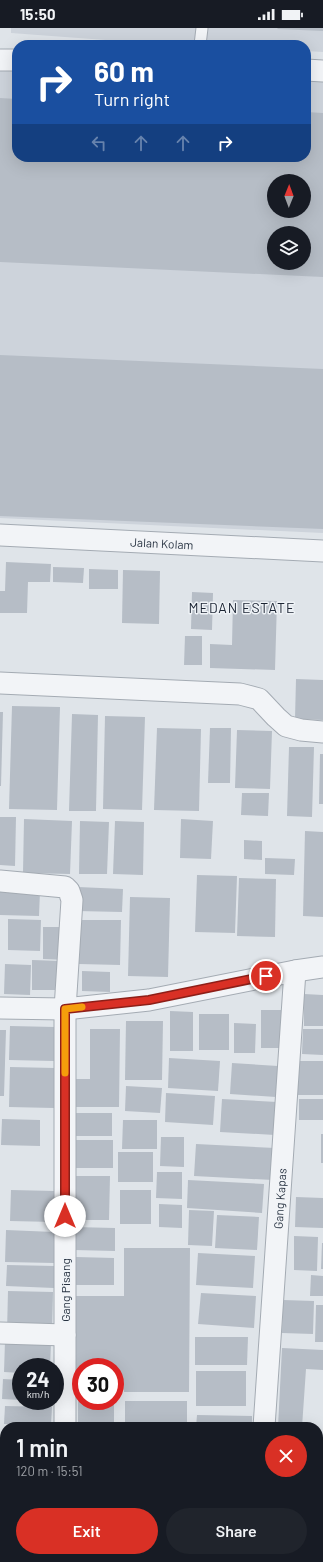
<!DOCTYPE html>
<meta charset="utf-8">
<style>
body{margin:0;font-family:Barlow,sans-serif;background:#20242c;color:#f1f3f6;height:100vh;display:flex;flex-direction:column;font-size:15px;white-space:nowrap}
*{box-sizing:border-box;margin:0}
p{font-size:13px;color:#9ea1a6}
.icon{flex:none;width:22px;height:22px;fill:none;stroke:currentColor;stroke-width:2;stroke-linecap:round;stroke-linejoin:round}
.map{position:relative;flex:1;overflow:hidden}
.side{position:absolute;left:0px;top:1394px;width:323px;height:140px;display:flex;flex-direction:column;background:#171b24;border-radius:16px 16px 0 0;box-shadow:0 4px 16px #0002}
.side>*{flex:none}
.hud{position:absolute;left:12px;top:12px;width:299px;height:122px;border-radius:16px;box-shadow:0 4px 16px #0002;background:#1a4fa0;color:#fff;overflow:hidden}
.needle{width:26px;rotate:1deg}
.buttons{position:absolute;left:267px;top:146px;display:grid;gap:8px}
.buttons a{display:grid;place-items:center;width:44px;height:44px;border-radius:50%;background:#171b24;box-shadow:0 4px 16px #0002;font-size:20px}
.speed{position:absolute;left:12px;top:1330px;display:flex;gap:8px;font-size:20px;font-weight:700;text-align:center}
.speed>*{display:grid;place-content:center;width:52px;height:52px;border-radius:50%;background:#171b24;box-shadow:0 4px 16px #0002;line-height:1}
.speed small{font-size:10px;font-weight:400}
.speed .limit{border:6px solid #d22;background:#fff;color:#111}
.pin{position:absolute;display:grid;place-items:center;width:34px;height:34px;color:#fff;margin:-17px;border:2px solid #fff;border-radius:50%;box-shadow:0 1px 4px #0007}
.me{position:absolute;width:44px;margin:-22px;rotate:0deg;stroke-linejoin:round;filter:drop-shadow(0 0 3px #0008)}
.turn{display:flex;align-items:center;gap:14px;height:84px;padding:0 16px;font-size:18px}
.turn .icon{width:52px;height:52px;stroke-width:2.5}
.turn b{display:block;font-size:28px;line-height:34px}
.lanes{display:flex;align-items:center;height:38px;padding:0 16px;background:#0003;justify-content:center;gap:20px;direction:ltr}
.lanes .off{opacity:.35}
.round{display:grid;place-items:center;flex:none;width:42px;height:42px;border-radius:21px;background:#20242c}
.headline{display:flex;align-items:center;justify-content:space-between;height:68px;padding:0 16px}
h1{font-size:24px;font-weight:600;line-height:30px}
.primary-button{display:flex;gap:8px;margin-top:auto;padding:8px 16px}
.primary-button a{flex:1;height:46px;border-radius:24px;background:#d93025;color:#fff;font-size:16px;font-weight:600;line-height:46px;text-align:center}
.primary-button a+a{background:#20242c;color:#f1f3f6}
.status{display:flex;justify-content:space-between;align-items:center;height:28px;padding:0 20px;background:#171b24;direction:ltr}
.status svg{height:11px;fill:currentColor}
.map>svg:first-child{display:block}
.built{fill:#cdd3db;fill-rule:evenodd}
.building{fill:#b6bdc6;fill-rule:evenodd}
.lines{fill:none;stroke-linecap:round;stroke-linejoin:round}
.lane-casing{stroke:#a4abb3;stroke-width:13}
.street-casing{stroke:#a4abb3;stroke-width:23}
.lane{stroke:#f2f4f7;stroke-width:11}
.street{stroke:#f2f4f7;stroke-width:21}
.route-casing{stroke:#8d1f18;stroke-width:10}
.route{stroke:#d93025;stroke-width:7}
.slow{stroke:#f59e0b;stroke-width:7}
.labels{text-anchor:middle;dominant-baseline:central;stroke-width:3;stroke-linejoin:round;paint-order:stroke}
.street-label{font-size:12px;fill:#273241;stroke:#eff3f7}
.quarter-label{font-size:14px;letter-spacing:1px;fill:#1a2332;stroke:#eff3f7}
</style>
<div class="status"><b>15:50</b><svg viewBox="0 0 49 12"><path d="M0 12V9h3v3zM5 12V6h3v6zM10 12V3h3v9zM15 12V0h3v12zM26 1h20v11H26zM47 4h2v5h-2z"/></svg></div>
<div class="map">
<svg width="323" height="1534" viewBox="0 0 323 1534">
<rect width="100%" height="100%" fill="#dfe4e9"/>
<g class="built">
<path d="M11,0H323V24L306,23V17H173L11,5Z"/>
<path d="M0,38L17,39V129H306V52H323V505L0,490ZM274,153H304V183H274ZM274,205H304V235H274Z"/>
</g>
<g class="building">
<path d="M278,0H323V3L277,1Z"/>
<path d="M0,70L17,71V129H306V84L323,85V249L0,234ZM274,153H304V183H274ZM274,205H304V235H274Z"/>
<path d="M0,327L323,341V501L0,488Z"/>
<path d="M6,534L51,536L50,554H28L27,585H0V563H5Z"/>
<path d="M53,539L84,540L83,555L53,554Z"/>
<path d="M89,541L118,542V561H89Z"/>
<path d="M123,542L160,543L159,596L122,595Z"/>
<path d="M192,564L213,565L212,602L191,601Z"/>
<path d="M233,572L277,573L275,642L210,640V616L232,617Z"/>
<path d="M185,608H202V637H184Z"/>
<path d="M296,651L323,652V692L295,691Z"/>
<path d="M12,678L60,679L57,782L9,781Z"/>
<path d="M0,684H3L1,758H0Z"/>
<path d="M72,686L98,687L96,783H69Z"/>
<path d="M105,688L145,689L142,782L103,781Z"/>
<path d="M157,700L201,701L199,783L154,782Z"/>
<path d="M210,700H231L230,755H208Z"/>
<path d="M237,702L272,703L270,761L235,760Z"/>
<path d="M289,719H314L312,789L287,788Z"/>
<path d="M320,726H323V776H319Z"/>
<path d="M242,765H269L268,788L241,787Z"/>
<path d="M0,789H16L15,838L0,837Z"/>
<path d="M24,791L72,793L70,846L23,845Z"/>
<path d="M181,791L213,793L211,831L180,830Z"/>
<path d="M80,793L109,794L107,846H79Z"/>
<path d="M115,793L144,794L143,847L113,846Z"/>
<path d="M305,803L323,804V889L303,888Z"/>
<path d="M244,812L262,813V832L244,831Z"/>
<path d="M265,830L295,831L294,847L265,846Z"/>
<path d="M197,847L237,848L235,905L195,904Z"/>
<path d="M239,850L276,851L275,909L237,908Z"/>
<path d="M78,859L123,861L122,884L77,883Z"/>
<path d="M0,862L40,863L39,888L0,887Z"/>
<path d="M130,869L170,870L168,949L128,948Z"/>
<path d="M8,891L41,892L40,923L8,922Z"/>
<path d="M80,892H121L120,937L79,936Z"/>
<path d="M43,899H67L66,932L43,931Z"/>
<path d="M32,932L61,933L60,962H32Z"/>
<path d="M5,936L31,937L30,967L4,966Z"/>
<path d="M82,943L110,944V964L82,963Z"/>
<path d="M304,966L323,967V998H304Z"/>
<rect x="261" y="982" width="25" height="38"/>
<path d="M170,983L193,984V1023H170Z"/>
<rect x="199" y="986" width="30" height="36"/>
<path d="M126,993H163L162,1052H125Z"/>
<path d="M234,995L256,996L255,1025H234Z"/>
<path d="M10,998L55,999L54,1033L9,1032Z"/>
<path d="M90,1001H120L119,1079H72V1051H90Z"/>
<path d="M303,1001H323V1027L302,1026Z"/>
<path d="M0,1002H6L4,1068H0Z"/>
<path d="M169,1030L220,1033L218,1063L168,1060Z"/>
<rect x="296" y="1033" width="27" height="34"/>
<path d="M232,1035L278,1038L276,1069L230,1066Z"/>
<path d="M10,1039L55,1040L54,1080L9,1079Z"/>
<path d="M126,1058L162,1060L160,1085L125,1083Z"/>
<path d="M166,1065L215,1068L213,1097L165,1094Z"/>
<path d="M222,1071L277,1074L275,1107L220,1104Z"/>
<rect x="299" y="1071" width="24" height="21"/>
<rect x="72" y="1085" width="40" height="23"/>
<path d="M2,1091L40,1092V1118L1,1117Z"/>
<path d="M123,1092H157V1121H122Z"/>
<rect x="321" y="1106" width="2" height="29"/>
<path d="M161,1109H184V1139L160,1138Z"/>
<rect x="72" y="1112" width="41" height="28"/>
<path d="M196,1116L275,1120L273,1152L194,1148Z"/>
<rect x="118" y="1124" width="35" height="30"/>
<path d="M157,1144H182V1171L156,1170Z"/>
<path d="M71,1148H110L109,1192H71Z"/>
<path d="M188,1152L264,1156L262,1185L187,1180Z"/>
<path d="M11,1162L55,1163L54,1194L10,1193Z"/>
<rect x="120" y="1162" width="31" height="34"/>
<path d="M296,1169L323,1170V1200L295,1199Z"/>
<path d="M159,1176L182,1177V1200L159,1199Z"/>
<path d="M189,1182L214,1183L212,1218L188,1217Z"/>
<path d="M217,1187L259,1189L257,1222L215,1220Z"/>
<path d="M74,1199L115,1200V1223L74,1222Z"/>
<path d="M6,1202L54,1204V1235L5,1234Z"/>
<path d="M294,1208L318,1209L317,1243L294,1242Z"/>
<path d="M322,1215H323V1241H321Z"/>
<path d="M124,1220H190L189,1364H124L123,1352L115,1351V1339H81V1351H75V1268H124Z"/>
<path d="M198,1225L255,1228L253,1260L196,1257Z"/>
<path d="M76,1229L114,1230V1257H75Z"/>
<path d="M7,1237L55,1238L54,1260L6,1258Z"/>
<path d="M311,1247L323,1248V1268H310Z"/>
<path d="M8,1263L53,1264L52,1306L7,1304Z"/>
<path d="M201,1265L256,1268L254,1300L198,1296Z"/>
<path d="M283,1272L314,1273L313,1306L282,1305Z"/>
<path d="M316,1277H323V1314H315Z"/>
<path d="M195,1309H248L247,1337H195Z"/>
<path d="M5,1313L51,1315L50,1339H21V1345L4,1344Z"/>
<path d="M282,1320L323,1322V1342L306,1341L302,1399H278Z"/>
<rect x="196" y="1343" width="50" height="35"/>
<path d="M3,1351L21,1352V1372L2,1371Z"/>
<path d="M78,1357H81V1373H114V1399H78Z"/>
<rect x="125" y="1373" width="62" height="26"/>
<path d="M5,1378L52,1379L51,1397L4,1396Z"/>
<path d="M197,1387L252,1388V1399H196Z"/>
<rect x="318" y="1429" width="5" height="47"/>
<path d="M0,1433L4,1434V1463H0Z"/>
<rect x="4" y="1529" width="23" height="5"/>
<rect x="32" y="1529" width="23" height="5"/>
<rect x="95" y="1529" width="23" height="5"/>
<rect x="125" y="1529" width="51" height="5"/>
<path d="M269,1529H307L306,1534H269Z"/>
</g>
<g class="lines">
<g class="lane-casing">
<g id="lane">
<path d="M200,17L202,0"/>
<path d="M309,1534V1529"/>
</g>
</g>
<g class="street-casing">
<g id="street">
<path d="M0,32H17"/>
<path d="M306,42L323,43"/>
<path id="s1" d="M0,507L323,523"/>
<path d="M0,655L240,666L259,671L276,689L286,698L301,702L323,704"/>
<path d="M0,853L65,859L69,863L72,872L65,981V1399"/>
<path d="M0,980L65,981L149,972L295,943L323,939"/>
<path d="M0,1305L65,1307"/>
<path id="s2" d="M264,1399L295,943"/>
<path d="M66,1529V1534"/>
<path d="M254,1534V1529"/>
</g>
</g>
<use href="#lane" class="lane"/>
<use href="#street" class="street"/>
</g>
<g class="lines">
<g class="route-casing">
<path id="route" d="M65,1188V981L149,972L266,948"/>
</g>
<use href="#route" class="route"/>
<path class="slow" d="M65,1045V981L82,979"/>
</g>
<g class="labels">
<g class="street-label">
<text stroke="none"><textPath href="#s1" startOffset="162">Jalan Kolam</textPath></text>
<text stroke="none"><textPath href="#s2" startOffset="229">Gang Kapas</textPath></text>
<text transform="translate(65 1262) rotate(-90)">Gang Pisang</text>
</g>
<g class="quarter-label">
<text x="242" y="579">MEDAN ESTATE</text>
</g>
</g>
</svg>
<div class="buttons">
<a><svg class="needle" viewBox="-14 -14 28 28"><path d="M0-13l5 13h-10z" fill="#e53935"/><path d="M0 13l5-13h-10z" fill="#9ea1a6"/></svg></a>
<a><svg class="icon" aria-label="layers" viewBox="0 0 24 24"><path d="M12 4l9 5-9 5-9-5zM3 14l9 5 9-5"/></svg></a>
</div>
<div class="speed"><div>24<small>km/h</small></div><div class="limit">30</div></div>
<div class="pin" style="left:266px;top:948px;background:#d93025"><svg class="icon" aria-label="arrive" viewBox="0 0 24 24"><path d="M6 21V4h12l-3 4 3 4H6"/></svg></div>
<svg class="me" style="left:65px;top:1188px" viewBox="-20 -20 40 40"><circle r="19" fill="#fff"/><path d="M0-13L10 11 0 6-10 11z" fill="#d93025"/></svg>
<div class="hud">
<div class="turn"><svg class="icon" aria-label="right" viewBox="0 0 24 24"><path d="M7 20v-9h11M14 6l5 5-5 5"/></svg><div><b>60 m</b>Turn right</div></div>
<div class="lanes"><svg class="icon off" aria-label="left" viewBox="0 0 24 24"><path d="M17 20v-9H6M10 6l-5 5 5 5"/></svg><svg class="icon off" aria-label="ahead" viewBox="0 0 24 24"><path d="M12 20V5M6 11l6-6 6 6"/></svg><svg class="icon off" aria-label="ahead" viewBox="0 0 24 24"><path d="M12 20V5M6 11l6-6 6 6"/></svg><svg class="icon" aria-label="right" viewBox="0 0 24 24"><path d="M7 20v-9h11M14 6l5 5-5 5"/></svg></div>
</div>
<section class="side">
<div class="headline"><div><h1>1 min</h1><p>120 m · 15:51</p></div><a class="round" style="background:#d93025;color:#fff"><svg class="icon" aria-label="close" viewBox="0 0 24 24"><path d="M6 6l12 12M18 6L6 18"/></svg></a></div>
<div class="primary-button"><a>Exit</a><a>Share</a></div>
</section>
</div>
